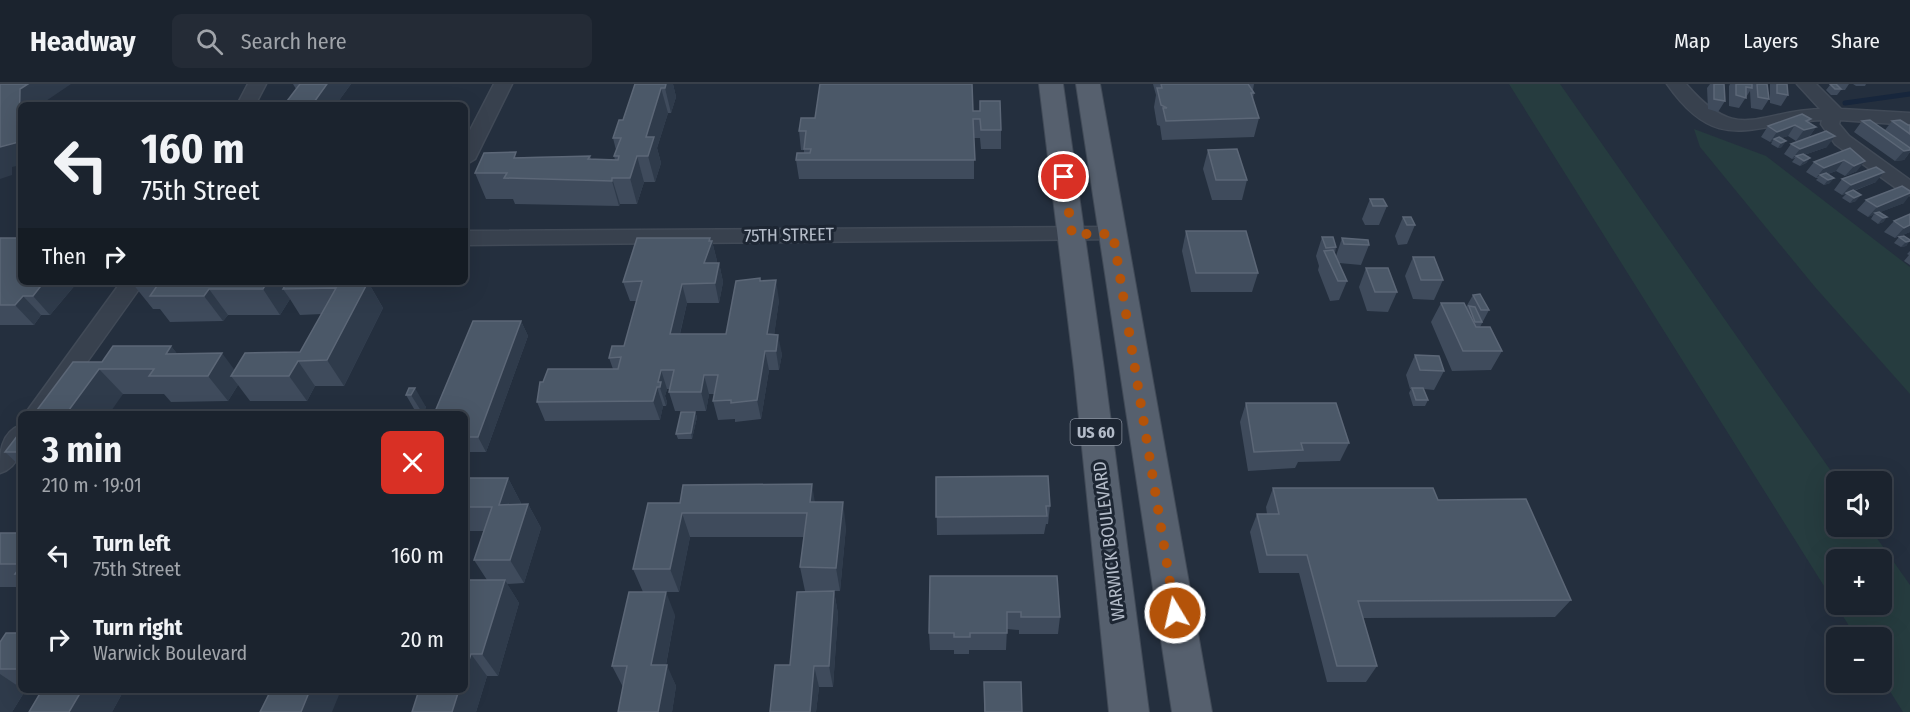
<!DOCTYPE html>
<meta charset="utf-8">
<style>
body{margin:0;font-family:"Fira Sans Condensed",sans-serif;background:#242b36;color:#f1f3f6;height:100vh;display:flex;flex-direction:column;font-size:22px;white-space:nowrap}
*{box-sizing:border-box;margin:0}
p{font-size:20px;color:#a0a4aa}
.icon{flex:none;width:33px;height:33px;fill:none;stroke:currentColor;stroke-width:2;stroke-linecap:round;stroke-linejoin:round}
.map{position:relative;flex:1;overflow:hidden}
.drawer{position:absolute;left:18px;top:327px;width:450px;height:282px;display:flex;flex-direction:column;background:#1b232e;border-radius:9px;box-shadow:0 6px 24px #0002,0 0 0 2px #39404a}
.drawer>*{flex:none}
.hud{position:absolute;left:18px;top:18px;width:450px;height:183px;border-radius:9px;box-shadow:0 6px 24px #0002,0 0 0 2px #39404a;background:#1b232e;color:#f1f3f6;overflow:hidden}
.fabs{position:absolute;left:1826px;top:387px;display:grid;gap:12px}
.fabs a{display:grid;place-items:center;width:66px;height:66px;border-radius:9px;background:#1b232e;box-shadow:0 6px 24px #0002,0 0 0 2px #39404a;font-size:30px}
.pin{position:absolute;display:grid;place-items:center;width:51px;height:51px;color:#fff;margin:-26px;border:3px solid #fff;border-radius:50%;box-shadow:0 2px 6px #0007}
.me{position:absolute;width:66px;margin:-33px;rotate:351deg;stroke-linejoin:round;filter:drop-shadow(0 0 4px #0008)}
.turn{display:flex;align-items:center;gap:21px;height:126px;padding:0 24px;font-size:27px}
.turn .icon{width:78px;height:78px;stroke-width:2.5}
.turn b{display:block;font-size:42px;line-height:51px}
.then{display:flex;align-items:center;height:57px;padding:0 24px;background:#0003;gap:12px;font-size:22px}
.round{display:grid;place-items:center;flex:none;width:63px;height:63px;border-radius:9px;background:#242b36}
.summary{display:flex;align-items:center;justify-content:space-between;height:102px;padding:0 24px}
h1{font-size:36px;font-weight:700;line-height:45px}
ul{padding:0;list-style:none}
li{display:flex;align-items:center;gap:18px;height:84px;padding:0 24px}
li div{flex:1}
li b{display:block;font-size:22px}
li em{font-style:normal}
header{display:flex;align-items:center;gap:36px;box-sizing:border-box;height:84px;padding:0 30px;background:#1b232e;border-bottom:2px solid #39404a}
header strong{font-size:28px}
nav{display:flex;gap:33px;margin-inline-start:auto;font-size:21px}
.search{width:420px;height:54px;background:#242b36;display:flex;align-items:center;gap:15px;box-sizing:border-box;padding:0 21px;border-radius:9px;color:#a0a4aa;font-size:22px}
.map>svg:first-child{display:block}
.green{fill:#263c3f;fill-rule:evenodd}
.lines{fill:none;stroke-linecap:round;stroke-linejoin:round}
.stream{stroke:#17263c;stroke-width:5}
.minor-casing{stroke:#414a57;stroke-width:3}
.major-casing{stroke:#414a57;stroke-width:2}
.minor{fill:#38414e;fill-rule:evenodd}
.major{fill:#56606e;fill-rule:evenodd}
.wall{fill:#3f4b5c}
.shaded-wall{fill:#2f3b4b}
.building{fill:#4b5868;stroke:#5c6777;stroke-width:1.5}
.route{stroke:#b45309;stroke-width:10;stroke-dasharray:0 18}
.labels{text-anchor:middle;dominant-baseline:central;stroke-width:6;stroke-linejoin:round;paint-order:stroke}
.shield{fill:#1d2633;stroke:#878f9c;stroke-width:1.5}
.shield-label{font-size:16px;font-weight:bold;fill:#b4bcc9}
.street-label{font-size:18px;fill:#b4bcc9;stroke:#1d2633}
</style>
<header>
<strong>Headway</strong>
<div class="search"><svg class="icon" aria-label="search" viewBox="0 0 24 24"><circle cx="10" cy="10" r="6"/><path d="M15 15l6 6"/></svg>Search here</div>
<nav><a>Map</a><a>Layers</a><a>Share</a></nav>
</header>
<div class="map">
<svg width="1910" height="628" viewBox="0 0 1910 628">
<rect width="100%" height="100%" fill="#242f3e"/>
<g class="green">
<path d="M1509,0H1560L1838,397L1836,442L1869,443L1910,501V628H1903L1881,593V554L1856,553ZM1836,476H1881V520H1836Z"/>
<path d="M1694,45L1766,72L1910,183V310L1815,203L1700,63Z"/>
</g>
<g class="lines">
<path class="stream" d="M1845,19L1910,10"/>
<g class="minor-casing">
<g id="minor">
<path d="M248,0H266L255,21H237Z"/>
<path d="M494,0H512L475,75L465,81V56Z"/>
<path d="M1667,0H1686C1738,60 1754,28 1820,25L1797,0H1816L1841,25L1910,29V41L1840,36L1839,40L1849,52L1910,96V111L1903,109L1835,60L1821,40L1822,36C1751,39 1718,73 1667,0Z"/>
<path d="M1113,143L1120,145L1123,150L1120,155L465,161V147Z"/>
<path d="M121,198H144L50,330H25Z"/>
<path d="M21,341C21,361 22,382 0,389C0,369 0,349 21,341Z"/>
</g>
</g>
<g class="major-casing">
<g id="major">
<path d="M1039,0H1063L1104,285L1149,628H1109L1074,285Z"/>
<path d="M1076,0H1100L1212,628H1172Z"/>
</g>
</g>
<use href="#minor" class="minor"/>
<use href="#major" class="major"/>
</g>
<g class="wall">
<path d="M293,0H351L340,15L296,5Z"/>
<path d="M635,0H673L676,13L671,29H668L657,64L661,79L655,98H644L637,120H620L619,122L515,120L513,115H486L475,89L518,73L590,72L591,75L615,76L614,72L616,66L613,54L623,36Z"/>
<path d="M1153,0H1254L1253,6L1254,9L1253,15L1259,34L1254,53L1162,56L1160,42L1157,41L1154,23L1156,11Z"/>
<path d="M1710,0H1724L1725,17L1718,28L1708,25L1707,4Z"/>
<path d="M1730,0H1767L1769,15L1762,26L1751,24L1750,7L1739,24L1729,22V2Z"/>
<path d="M1770,0H1787L1788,11L1781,22L1770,19Z"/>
<path d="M1829,0H1849L1845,6H1841L1837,11H1831L1826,6L1830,1Z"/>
<path d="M1853,0H1866L1865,2H1856Z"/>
<path d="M980,17L1001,46V65H981L980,54H974V95H799L796,76L804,69V66H801L799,47L815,34L980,27Z"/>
<path d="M1811,35L1809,39L1816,43L1809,53L1827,63L1804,71L1810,74L1806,79L1800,82L1792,78L1795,74L1792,75L1784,70L1791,60L1807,54L1796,57L1788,52L1781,54L1782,63L1778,64L1771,60L1772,58H1770L1761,53L1768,42Z"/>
<path d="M1862,37L1885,46L1892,37L1910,41V68L1904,76L1895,77L1854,48Z"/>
<path d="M1850,64L1857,87L1845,92L1836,87L1828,90L1830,99L1824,101L1816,96L1818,94H1816L1806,88L1814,78Z"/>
<path d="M1208,66L1247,96L1242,116H1212L1203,85Z"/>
<path d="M1842,95L1876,98L1854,107L1856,117L1850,119L1842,114L1846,110L1842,111L1834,106Z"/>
<path d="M1370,115L1387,122L1379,141H1365L1362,135Z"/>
<path d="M1866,116L1904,119L1880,128L1887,133L1883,138L1878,140L1871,135L1874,130L1868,133L1857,126Z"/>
<path d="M1910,130V148L1895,154L1884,148L1894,137Z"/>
<path d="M1403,133L1415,141L1407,160L1398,161L1395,152Z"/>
<path d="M1186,147L1258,189L1252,208H1191L1182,167Z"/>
<path d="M1322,153L1336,163L1335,169L1336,172L1342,154L1369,161L1361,181L1339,179L1347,197L1339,216L1330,217L1318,186L1319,182L1316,172Z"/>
<path d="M1899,153L1910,156L1906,162L1901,163L1894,159Z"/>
<path d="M0,154L21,198H75L76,200L50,231H41L34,241H0Z"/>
<path d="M710,154L711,157H712L717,177L716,179H719L723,198L719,219H687L680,250H726L761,197L779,216L774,251L782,270L779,286H769L761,335L735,338V335L718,336L713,317L715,310H709L706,327H675L669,308L670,305H667L665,312L667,318L666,322H663L660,336L545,337L537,318L613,285L609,274L624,262L637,217H630L623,198Z"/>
<path d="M1910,167V181L1904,177L1909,171L1907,170Z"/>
<path d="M1413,173L1443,196L1434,216L1413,215L1405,192Z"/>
<path d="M1366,184L1397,208L1388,228L1367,227L1359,203Z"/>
<path d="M133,198L285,201L368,198L383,224L344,302H315L307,317H250L238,301L228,317L171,318L164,310H123L34,330L102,278L171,262L177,270L234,286L300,268L322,230L300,231L290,215L280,231H228L223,237L170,238L160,225H153L132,199Z"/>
<path d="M1473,211L1489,226L1480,243L1502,267L1491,286L1452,287L1431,238L1441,219L1466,223Z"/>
<path d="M521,237L528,252L486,368H465V330Z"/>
<path d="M1415,271L1444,287L1434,306L1424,305L1428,316L1425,322H1413L1409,309L1411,305H1410L1406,291Z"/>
<path d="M409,304L426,323L423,330H417L406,311Z"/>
<path d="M1246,319L1349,359L1340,377L1298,378L1295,384L1248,387L1240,338Z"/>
<path d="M695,328L697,333L692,355H678L676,350Z"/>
<path d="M21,347V383L5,368Z"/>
<path d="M936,393L1050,422L1048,440H1046L1044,450L937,451Z"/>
<path d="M465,394H508L521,419V420H528L541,444L524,499L507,500L519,519L498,592H487L476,628H412L465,606V503L487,496L474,476L484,447H465Z"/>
<path d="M1273,404L1438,416L1571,516L1555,533L1363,534L1377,582L1366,598H1327L1299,489H1259L1250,448L1257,430H1267L1266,423Z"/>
<path d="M815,418L846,443L840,507H805L800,483L804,453H690L679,508H643L633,485L648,419Z"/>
<rect x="0" y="449" width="21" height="54"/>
<path d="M1057,492L1060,533L1058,550H1019V546L1007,545L1006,566H969V570H954V566H930L929,549Z"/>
<path d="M834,507L838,530L833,603H819L816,628H770L790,581Z"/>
<path d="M675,531L666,581L676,602L672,628H618L623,603L612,582Z"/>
<path d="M21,549V606H124L112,628H29L41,607H25L12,628H0V558Z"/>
<path d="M984,598L1022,628H984Z"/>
</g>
<g class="shaded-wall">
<path d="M0,0H71L40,21H21V81L12,83V91L0,95Z"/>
<path d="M325,0H351L340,15L343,21H312Z"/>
<path d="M666,0H673L676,13L671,29L665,4Z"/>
<path d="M661,4L668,29L657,64L661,79L655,98L648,72L646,53Z"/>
<path d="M1795,41L1788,52L1776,56L1774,55L1772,58H1770L1777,48Z"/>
<path d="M1816,43L1808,54L1796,57L1804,46Z"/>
<path d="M1835,52L1827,63L1798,73L1796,72L1792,75L1800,65Z"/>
<path d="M1786,57L1782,63L1778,64L1781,59Z"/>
<path d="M1910,66V68L1904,76L1895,77L1904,67Z"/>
<path d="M637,72L644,98L637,120L630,94Z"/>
<path d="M1810,74L1806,79L1800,82L1804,77Z"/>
<path d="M1844,76L1836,87L1822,92L1820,91L1816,94L1824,84Z"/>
<path d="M1865,77L1857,87L1845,92L1854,82Z"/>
<path d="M1884,88L1876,98L1842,111L1851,101Z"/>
<path d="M612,94L620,120L619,122L612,97Z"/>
<path d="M1834,94L1830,99L1824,101L1828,96Z"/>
<path d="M1910,109V111L1904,119L1868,133L1877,123Z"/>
<path d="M1861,111L1856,117L1850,119L1854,114Z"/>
<path d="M1887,133L1883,138L1878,140L1883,134Z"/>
<path d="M1910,141V148L1895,154L1904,144Z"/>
<path d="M710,154L711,159L712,157L717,177L709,198L704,179Z"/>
<path d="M1910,157L1906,162L1901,163L1906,158Z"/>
<path d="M719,179L723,198L719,219L715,199Z"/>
<path d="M776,196L779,216L772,267L767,250Z"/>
<path d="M44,198H75L76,200L50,231L33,212Z"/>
<path d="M267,198H283L288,205H283L290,215L280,231L263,205Z"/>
<path d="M341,198H368L383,224L344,302L327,276Z"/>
<path d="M682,200L687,219L675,270L670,250Z"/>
<path d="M209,205L228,231L223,237L204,212Z"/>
<path d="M23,212L41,231L34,241L15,221Z"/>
<path d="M521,237L528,252L486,368L478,353Z"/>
<path d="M778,251L782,270L779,286L776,267Z"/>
<path d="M171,262L192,288L166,270Z"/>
<path d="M765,267L769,286L761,335L757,316Z"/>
<path d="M222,269L239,292H231L238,301L228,317L208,292Z"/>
<path d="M298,277L315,302L307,317L289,292Z"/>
<path d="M99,285L123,310L109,330H66Z"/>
<path d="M661,286L667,305L665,312L667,318L666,322L658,298Z"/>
<path d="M704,291L709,310L706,327L701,308Z"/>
<path d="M657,303L663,322L660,336L653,317Z"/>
<path d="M415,304L426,323L423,330L411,311Z"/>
<path d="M695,328L697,333L692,355L691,349Z"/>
<path d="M508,394L521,419L512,445L499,421Z"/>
<path d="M812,400L816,425L810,418Z"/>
<path d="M843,418L846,443L840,507L836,484Z"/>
<path d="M528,420L541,444L524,499L510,476Z"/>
<path d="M682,429L690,453L679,508L670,485Z"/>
<path d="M505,496L519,519L498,592L482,570Z"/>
<path d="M834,507L838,530L833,603L829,582Z"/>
<path d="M666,508L675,531L662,602L651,581Z"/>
<path d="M471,570L487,592L476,628H452L459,606H465V588Z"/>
<path d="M667,581L676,602L672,628H658Z"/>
<path d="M814,582L819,603L816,628H810Z"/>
<path d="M0,590L21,604V606L25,607L12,628H0Z"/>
<path d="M82,606H124L112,628H69Z"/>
<path d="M310,606H341L332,628H301Z"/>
</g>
<g class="building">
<path d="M0,0H28L20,5L19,58L0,63Z"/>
<path d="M300,0H327L312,21H284Z"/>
<path d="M635,0H666L665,4H661L646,53H654L648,72H637L630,94H612V97L504,94L507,89H475L484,69L516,68L514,74L590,72L588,75L618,76L619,72H614L621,54H613L619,36H623Z"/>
<path d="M820,0H972L973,27H980V17H1000L1001,46H981L980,35H973L975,76H796L797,69H810L811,65H804L806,47H799L801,34H815Z"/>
<path d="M1161,0H1248L1254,9H1251L1259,34L1166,37L1163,24H1167L1161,21L1157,4H1162Z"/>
<path d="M1714,0H1724L1725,17L1714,15Z"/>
<path d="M1736,0H1752V4L1746,3V14L1736,11Z"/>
<path d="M1757,0H1767L1769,15L1758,13Z"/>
<path d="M1777,0H1787L1788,11L1777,9Z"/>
<path d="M1830,0H1836L1841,5H1835Z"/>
<path d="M1802,30L1811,35L1806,37L1816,43L1804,46L1795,41L1777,48L1768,42Z"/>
<path d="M1870,36L1910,64V66L1904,67L1862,37Z"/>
<path d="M1900,36L1908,41H1910V50L1892,37Z"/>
<path d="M1826,47L1835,52L1800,65L1791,60Z"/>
<path d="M1779,53L1786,57L1781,59L1774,55Z"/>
<path d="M1850,64L1865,77L1854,82L1844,76L1824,84L1814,78Z"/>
<path d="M1237,65L1247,96H1216L1208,66Z"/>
<path d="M1803,70L1810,74L1804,77L1796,72Z"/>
<path d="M1876,83L1884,88L1851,101L1842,95Z"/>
<path d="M1826,89L1834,94L1828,96L1820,91Z"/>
<path d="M1902,102L1910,107V109L1877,123L1866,116Z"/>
<path d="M1853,106L1861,111L1854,114L1846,109Z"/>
<path d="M1370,115H1383L1387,122H1373Z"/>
<path d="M1879,128L1887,133L1883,134L1875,129Z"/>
<path d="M1910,130V141L1904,144L1894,137Z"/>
<path d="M1403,133H1411L1415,141H1407Z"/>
<path d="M1186,147H1246L1258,189H1196Z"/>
<path d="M1904,152L1910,156V157L1906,158L1899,153Z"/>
<path d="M1322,153H1333L1336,163L1326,164Z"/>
<path d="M0,154H21V198H44L33,212H23L15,221H0Z"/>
<path d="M637,154H710L709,157H712L704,179H719L715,199L682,200L670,250H726L736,197L760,194V197L776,196L767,250L778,251L776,267H765L757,316L731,319V316L713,317L718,291H704L701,308H669L674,286H661L658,298H661L660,303H657L653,317L537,318L540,298H543L548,285H618L621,273L609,274L612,262H624L642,197L623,198Z"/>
<path d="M1342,154L1368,156L1369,161L1344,160Z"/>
<path d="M1333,166L1347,197H1338L1324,167Z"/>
<path d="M1413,173H1434L1443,196H1421Z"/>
<path d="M1366,184H1388L1397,208H1375Z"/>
<path d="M133,198H267L263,205H209L204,212H150L159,199H132Z"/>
<path d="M287,198H368L327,276L298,277L289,292H231L245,269L300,268L336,204L283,205Z"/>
<path d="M1480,210L1489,226H1481L1473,211Z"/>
<path d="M1441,219H1464L1476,243H1490L1502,267H1463Z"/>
<path d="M1469,222L1475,223L1482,238H1475Z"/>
<path d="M473,237H521L478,353H465V330H434Z"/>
<path d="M113,262H171L166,270L222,269L208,292H149L154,285H99L66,330H34L73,278H102Z"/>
<path d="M1415,271L1439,272L1444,287L1420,286Z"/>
<path d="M409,304H415L411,311H406Z"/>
<path d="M1412,304H1423L1428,316H1416Z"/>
<path d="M1246,319H1336L1349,359H1301L1303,366L1254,368Z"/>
<path d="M681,328H695L691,349L676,350Z"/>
<path d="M21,347V368H5Z"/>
<path d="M1048,392L1050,422H1046L1047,432L936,433V393Z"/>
<path d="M465,394H508L499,421L528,420L510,476H474L492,423H465Z"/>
<path d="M812,400L810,418H843L836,484L800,483L807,429H682L670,485H633L648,419H680L683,401Z"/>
<path d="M1273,404H1433L1438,416L1526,415L1571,516L1358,517L1377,582H1337L1307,471H1267L1257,430H1279Z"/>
<rect x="0" y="449" width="21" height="31"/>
<path d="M21,482V490H15Z"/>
<path d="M930,492H1057L1060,533H1021V528H1007V549H970V553H954V549H929Z"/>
<path d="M467,496H505L482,570H471L465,588V503Z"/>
<path d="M834,507L829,582H814L810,628H770L775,581H790L797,508Z"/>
<path d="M629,508H666L651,581H667L658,628H618L627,582H612Z"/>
<path d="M6,549H21V585H0V558Z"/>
<path d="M984,598H1021L1022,628H985Z"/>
<path d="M42,606H82L69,628H29Z"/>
<path d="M271,606H310L301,628H260Z"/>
<path d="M419,606H459L452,628H412Z"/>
</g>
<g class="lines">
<path class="route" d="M1064,93L1072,150H1113L1175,529"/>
</g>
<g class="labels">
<rect class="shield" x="1070.5" y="335" width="51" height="26" rx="4.5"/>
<g class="shield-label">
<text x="1096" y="348">US 60</text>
</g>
<g class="street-label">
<text transform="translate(789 151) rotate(-1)">75TH STREET</text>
<text transform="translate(1109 457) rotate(-97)">WARWICK BOULEVARD</text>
</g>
</g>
</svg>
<div class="fabs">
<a><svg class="icon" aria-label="sound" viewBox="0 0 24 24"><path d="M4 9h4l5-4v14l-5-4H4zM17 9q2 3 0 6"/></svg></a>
<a>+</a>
<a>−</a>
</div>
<div class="pin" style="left:1064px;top:93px;background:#d93025"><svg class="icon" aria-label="arrive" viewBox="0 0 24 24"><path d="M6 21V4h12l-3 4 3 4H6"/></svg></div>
<svg class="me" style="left:1175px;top:529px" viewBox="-20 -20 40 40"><circle r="17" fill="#b45309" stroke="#fff" stroke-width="3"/><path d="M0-11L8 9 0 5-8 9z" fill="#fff"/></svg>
<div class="hud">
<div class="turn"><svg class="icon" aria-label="left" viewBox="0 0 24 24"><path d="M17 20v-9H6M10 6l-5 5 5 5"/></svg><div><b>160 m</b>75th Street</div></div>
<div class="then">Then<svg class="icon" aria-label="right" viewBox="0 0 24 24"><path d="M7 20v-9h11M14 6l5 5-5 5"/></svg></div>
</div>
<section class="drawer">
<div class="summary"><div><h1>3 min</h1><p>210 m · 19:01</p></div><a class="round" style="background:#d93025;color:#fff"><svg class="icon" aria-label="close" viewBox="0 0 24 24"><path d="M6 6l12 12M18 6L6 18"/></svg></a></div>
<ul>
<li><svg class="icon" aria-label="left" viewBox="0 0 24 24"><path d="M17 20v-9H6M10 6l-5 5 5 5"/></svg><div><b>Turn left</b><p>75th Street</p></div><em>160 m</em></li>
<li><svg class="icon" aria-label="right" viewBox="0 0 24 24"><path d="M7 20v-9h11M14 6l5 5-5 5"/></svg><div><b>Turn right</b><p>Warwick Boulevard</p></div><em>20 m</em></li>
</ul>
</section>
</div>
